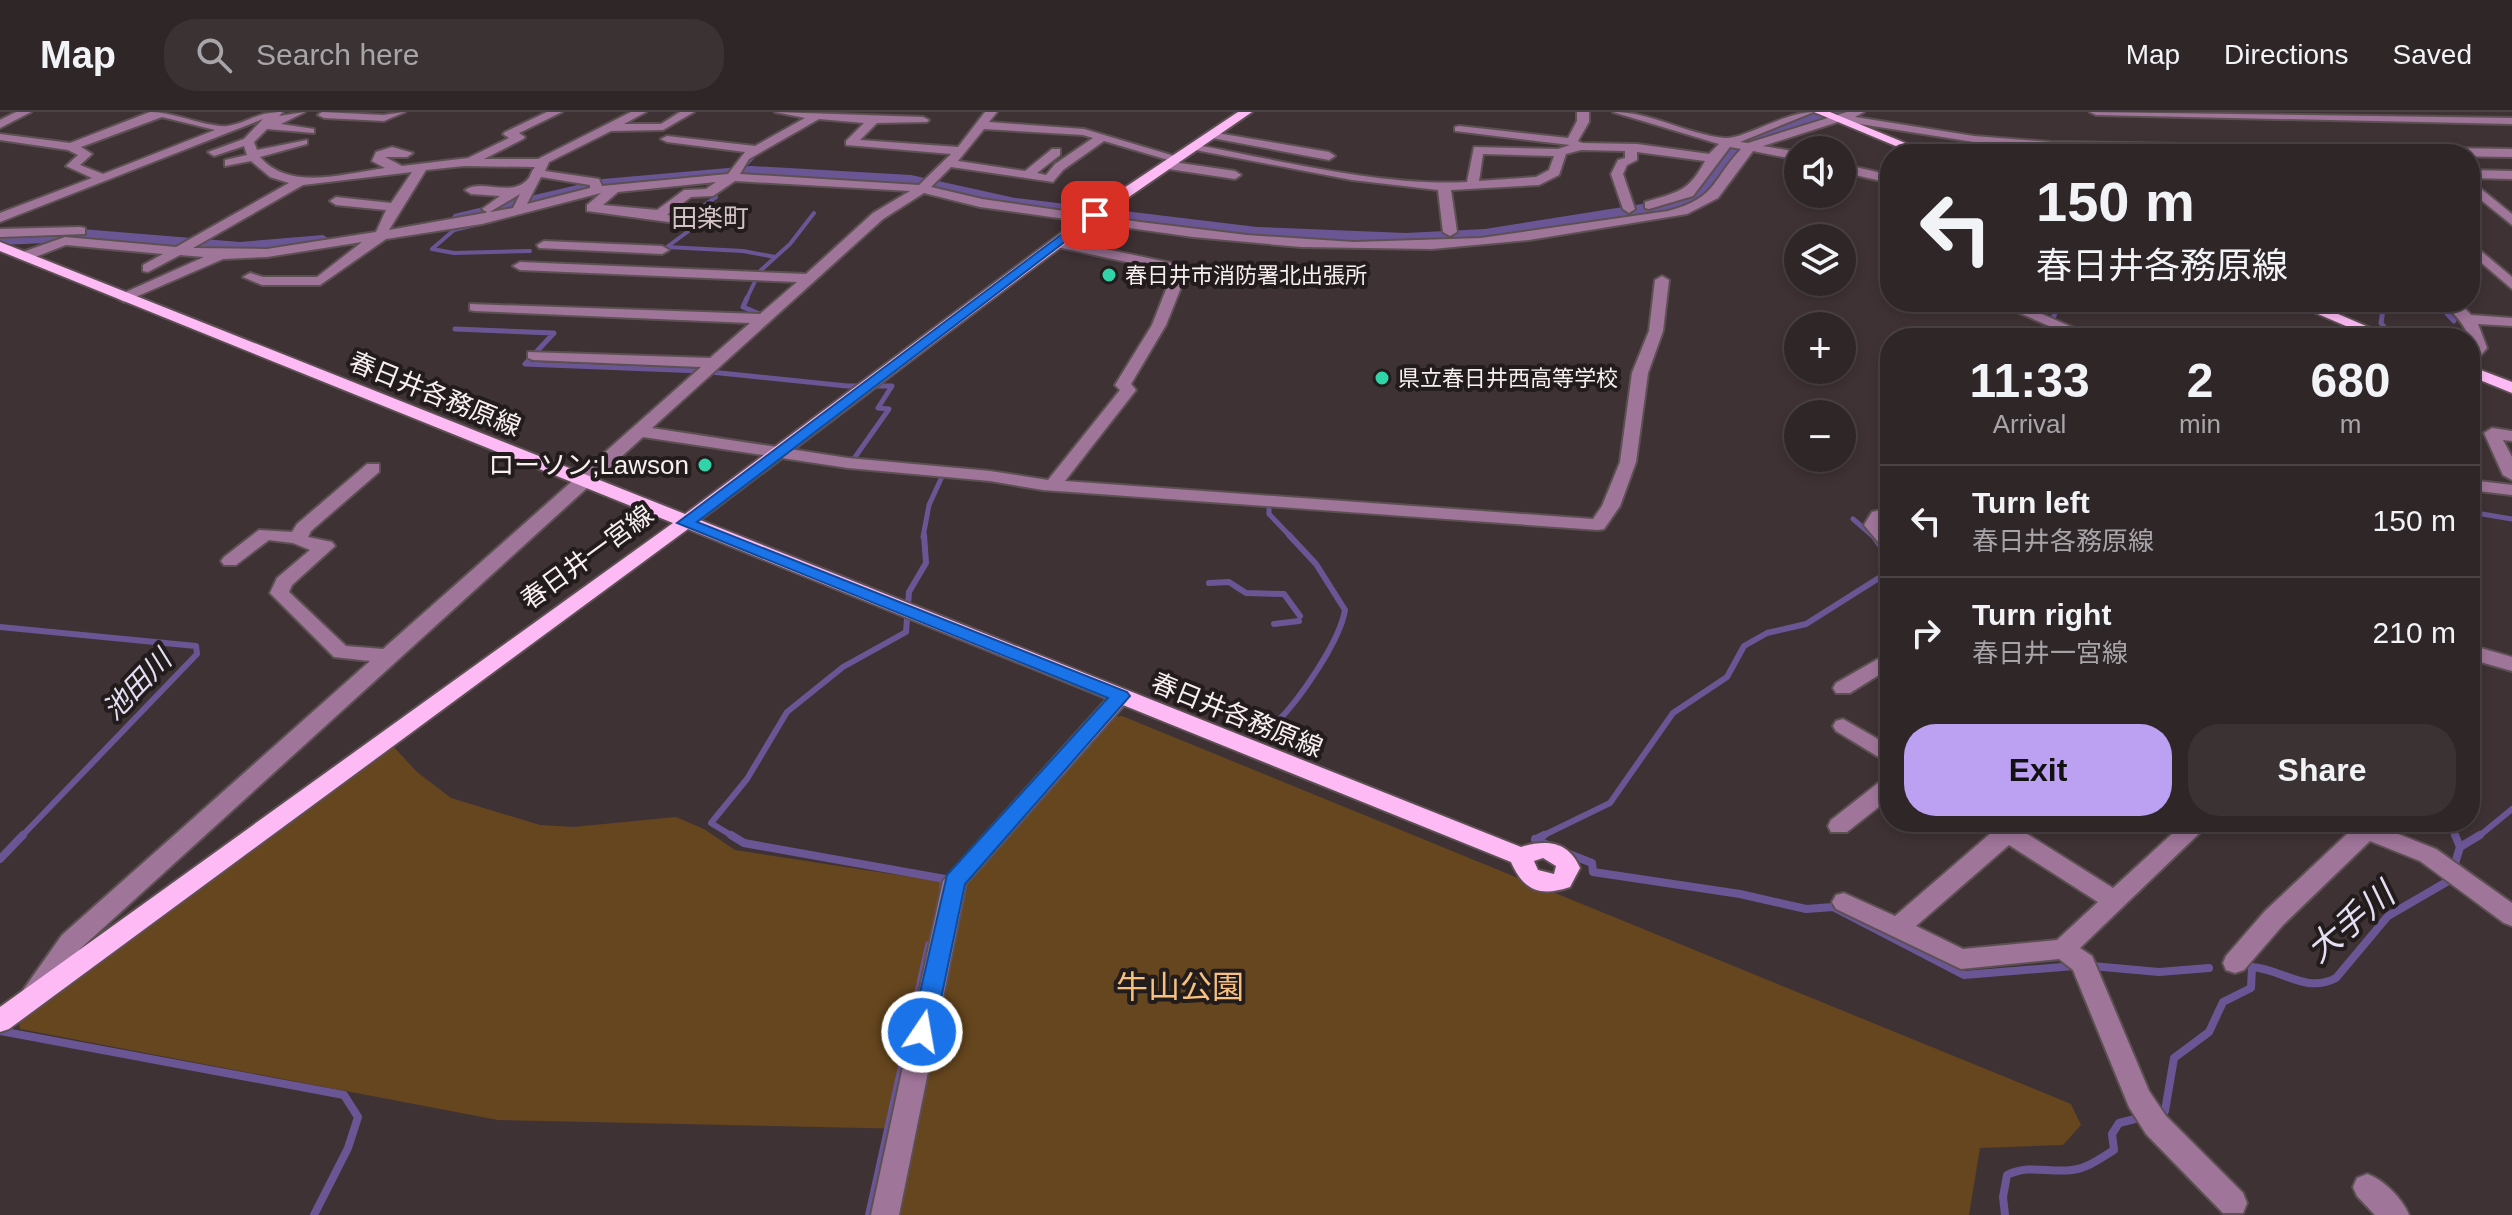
<!DOCTYPE html>
<meta charset="utf-8">
<style>
body{margin:0;font-family:Helvetica,"Noto Sans JP",sans-serif;background:#3b3234;color:#f1f3f6;height:100vh;display:flex;flex-direction:column;font-size:30px;white-space:nowrap}
*{box-sizing:border-box;margin:0}
p{font-size:26px;color:#a7a5a8}
.icon{flex:none;width:44px;height:44px;fill:none;stroke:currentColor;stroke-width:2;stroke-linecap:round;stroke-linejoin:round}
.map{position:relative;flex:1;overflow:hidden}
.panel{position:absolute;left:1880px;top:216px;width:600px;height:504px;display:flex;flex-direction:column;background:#2f2628;border-radius:32px;box-shadow:0 4px 12px #0003,0 0 0 2px #4a4345}
.panel>*{flex:none}
.hud{position:absolute;left:1880px;top:32px;width:600px;height:168px;border-radius:32px;box-shadow:0 4px 12px #0003,0 0 0 2px #4a4345;background:#2f2628;color:#f1f3f6;overflow:hidden}
.tools{position:absolute;left:1784px;top:24px;display:grid;gap:16px}
.tools a{display:grid;place-items:center;width:72px;height:72px;border-radius:50%;background:#2f2628;box-shadow:0 4px 12px #0003,0 0 0 2px #4a4345;font-size:40px}
.pin{position:absolute;display:grid;place-items:center;width:68px;height:68px;color:#fff;margin:-34px;border-radius:16px;box-shadow:0 4px 12px #0006}
.me{position:absolute;width:88px;margin:-44px;rotate:12deg;stroke-linejoin:round;filter:drop-shadow(0 0 6px #0008)}
.turn{display:flex;align-items:center;gap:28px;height:168px;padding:0 24px;font-size:36px}
.turn .icon{width:104px;height:104px;stroke-width:2.5}
.turn b{display:block;font-size:56px;line-height:68px}
.eta{display:flex;justify-content:space-evenly;align-items:center;height:136px;text-align:center}
.eta b{font-size:48px;font-weight:800;line-height:56px}
.button{display:flex;gap:16px;margin-top:auto;padding:16px 24px}
.button a{flex:1;height:92px;border-radius:32px;background:#bca0f2;color:#111;font-size:32px;font-weight:800;line-height:92px;text-align:center}
.button a+a{background:#3b3234;color:#f1f3f6}
ul{padding:0;list-style:none}
li{display:flex;align-items:center;gap:24px;height:112px;padding:0 24px;border-top:2px solid #4a4345}
li div{flex:1}
li b{display:block;font-size:30px}
li em{font-style:normal}
header{display:flex;align-items:center;gap:48px;box-sizing:border-box;height:112px;padding:0 40px;background:#2f2628;border-bottom:2px solid #4a4345}
header strong{font-size:38px}
nav{display:flex;gap:44px;margin-inline-start:auto;font-size:28px}
.search{width:560px;height:72px;background:#3b3234;display:flex;align-items:center;gap:20px;box-sizing:border-box;padding:0 28px;border-radius:32px;color:#a7a5a8;font-size:30px}
.map>svg:first-child{display:block}
.green{fill:#66461e}
.lines{fill:none;stroke-linecap:round;stroke-linejoin:round}
.stream-far3{stroke:#6b5695;stroke-width:4}
.stream-far2{stroke:#6b5695;stroke-width:5}
.stream-far1{stroke:#6b5695;stroke-width:6}
.stream{stroke:#6b5695;stroke-width:8}
.river{fill:#6b5695;fill-rule:evenodd}
.minor-casing{stroke:#5d5053;stroke-width:4}
.major-casing{stroke:#5d5053;stroke-width:4}
.minor{fill:#9f7599;fill-rule:evenodd}
.major{fill:#fdbaf5;fill-rule:evenodd}
.route{fill:#1a73e8;stroke:#114b97;stroke-width:2}
.poi-dot{fill:#31d4a9;stroke:#221c1d;stroke-width:3}
.labels{text-anchor:middle;dominant-baseline:central;stroke-width:8;stroke-linejoin:round;paint-order:stroke}
.far-poi-label{font-size:22px;fill:#f8eff1;stroke:#221c1d;text-anchor:start}
.far-quarter-label{font-size:26px;fill:#d3c2c6;stroke:#221c1d}
.street-label{font-size:26px;fill:#f8eff1;stroke:#221c1d}
.poi-label{font-size:26px;fill:#f8eff1;stroke:#221c1d;text-anchor:end}
.water-label{font-size:28px;font-style:italic;fill:#e3def1;stroke:#221c1d}
.near-park-label{font-size:32px;fill:#f7c07e;stroke:#221c1d}
.near-water-label{font-size:34px;font-style:italic;fill:#e3def1;stroke:#221c1d}
</style>
<header>
<strong>Map</strong>
<div class="search"><svg class="icon" aria-label="search" viewBox="0 0 24 24"><circle cx="10" cy="10" r="6"/><path d="M15 15l6 6"/></svg>Search here</div>
<nav><a>Map</a><a>Directions</a><a>Saved</a></nav>
</header>
<div class="map">
<svg width="2512" height="1103" viewBox="0 0 2512 1103">
<rect width="100%" height="100%" fill="#3f3235"/>
<path class="green" d="M1122,604L2071,992L2081,1013L2063,1033L1980,1036L1969,1103H894L911,1017L498,1008L20,917L19,909L392,633L417,660L451,686L540,713L573,715L676,705L704,717L735,738L963,773L1113,605Z"/>
<g class="lines">
<g class="stream-far3">
<path d="M743,60L742,56L756,42"/>
<path d="M715,80L716,85L699,97L714,100L667,135L743,139L775,145"/>
<path d="M496,108L454,118L432,137L454,141L530,139"/>
<path d="M746,188L760,159L790,132L814,101"/>
</g>
<g class="stream-far2">
<path d="M747,186L743,195L762,203"/>
<path d="M2052,190L2055,201L2052,209L2056,210"/>
<path d="M455,217L554,221L525,252L701,259L847,274H892L878,296L889,297L853,348H858"/>
<path d="M2378,226L2385,216L2381,211L2384,191L2441,195L2454,209"/>
<path d="M1269,392V402L1291,425"/>
<path d="M2470,400L2512,407"/>
<path d="M1853,407L1874,425"/>
<path d="M923,425L929,393L945,358"/>
</g>
<g class="stream-far1">
<path d="M1873,423L1890,448"/>
<path d="M1209,471L1229,470L1246,481L1284,482L1300,504"/>
<path d="M1274,512L1299,509"/>
<path d="M0,515L196,534L197,542L21,725"/>
<path d="M1271,624L1279,617L1277,610C1300,587 1340,529 1345,498L1316,452L1289,423"/>
<path d="M2449,710L2456,725"/>
<path d="M734,725L711,711L747,667L787,600L843,555L906,520L909,480L926,451L924,423"/>
<path d="M1540,725L1610,691L1673,601L1727,565L1744,534L1767,521L1806,512L1890,459"/>
<path d="M2478,725L2512,697"/>
</g>
<g class="stream">
<path d="M731,723L744,731L945,767L943,775"/>
<path d="M1535,727L1550,734"/>
<path d="M1536,727L1544,723"/>
<path d="M2460,735L2480,723"/>
<path d="M1564,740L1592,751L1593,760L1740,782L1806,797L1833,795L1964,863L2074,854"/>
<path d="M0,747L23,723"/>
<path d="M2092,854L2159,860L2209,856"/>
<path d="M0,919L344,983L358,1005L348,1036L314,1103"/>
<path d="M2157,1001L2165,999L2174,946L2209,920L2223,890L2251,876L2252,855C2282,857 2306,882 2336,866L2388,804L2450,768L2460,735L2455,723"/>
<path d="M869,1103L929,833"/>
<path d="M2005,1103L2003,1085L2007,1063C2030,1052 2048,1061 2072,1058C2088,1056 2101,1046 2114,1038L2112,1022L2119,1011L2143,1005"/>
</g>
<g class="river">
<path d="M1814,0H1842L1744,38L1733,48L1717,79L1681,99L1485,131L1406,135L1257,129L1015,98L911,75L751,66L603,79L462,114L451,107L454,102L603,67L751,54L911,63L1015,86L1257,115L1406,121L1485,117L1667,88L1701,71L1717,41L1730,30Z"/>
<path d="M69,116L240,130L323,123L334,130L323,137L240,144L69,130L0,133V119Z"/>
</g>
<g class="minor-casing">
<g id="minor">
<path d="M16,0H31L0,16V8Z"/>
<path d="M150,0C174,0 209,16 227,14C248,11 255,0 283,0L279,4L305,0L281,12L314,17V21L267,17L254,30L257,38L307,28V32L260,45C290,80 346,61 385,56L372,49L376,40L392,35L413,41L407,45H385L402,54L468,46L509,26L503,22L505,20L547,0H562L519,21L525,25L523,27L484,47H538L631,0H646L624,12H661L680,0H694L663,18L611,19L549,50L545,59L599,67L602,74L728,62L745,40L667,30L661,27L667,24L755,34L805,6L775,0L923,5L929,8L927,10L877,11L860,28L958,35L985,0H997L989,10L1084,17L1181,46L1175,50L1104,29L1063,58L1053,70L951,55L931,75L982,87L1140,110L1247,123L1354,130L1481,126L1668,99C1717,86 1711,69 1741,37L1730,35L1693,84L1649,97L1645,96V90C1677,80 1688,81 1705,49L1637,40V48L1627,53L1623,62L1635,97L1629,101L1623,97L1611,62L1618,48L1625,46V39L1581,38L1566,42L1559,63L1539,73L1451,78L1457,120L1450,124L1443,120L1438,78L1352,68L1185,36L1191,32C1274,47 1384,75 1467,70L1474,35L1558,37L1570,33L1455,19V15L1459,14L1568,26L1577,9V0H1589V10L1578,29L1582,31L1637,32L1709,42L1719,32L1613,0C1652,0 1686,22 1724,26C1743,28 1784,0 1814,0L1740,30L1748,31L1847,0H1864L1855,5L1974,24L2051,30L2512,37V45L2051,38L1974,30L1841,9L1763,34L1798,40V48L1753,39L1718,86L1687,102L1529,128L1432,137L1301,135L1193,125L980,95L924,81L883,107L652,316L848,346L990,359L1048,368L1120,278L1115,273L1152,213L1173,160L1053,134L1051,131L1058,127L1181,153L1193,159L1186,163L1166,213L1131,272L1136,278L1065,369L1593,407L1602,394L1620,350L1632,261L1649,219L1655,168L1662,164L1669,168L1663,219L1648,261L1636,350L1620,394L1604,417L1598,418L1043,378L990,369L848,356L643,325L80,837L43,889L34,892L25,889L21,881L62,823L370,549L334,545L270,481L277,466L310,438L293,431L269,428L236,453H224L221,449L224,445L259,418L292,420L297,412L367,352H379V360L311,419L308,425L332,430L335,434L292,473L289,480L346,534L383,537L701,255L533,248L528,246V240L710,246L750,211L475,199L470,198V192L760,202L797,170L520,158L513,154L520,150L806,162L873,101L910,79L735,69L713,84L691,85L667,103L703,107V113L698,114L587,99V93L601,81L597,82L482,112L386,127L320,173H262L243,165L250,161L263,165H317L362,130L267,145L223,147L124,190L117,186L119,183L204,145L180,143L148,160L143,159V153L163,142L66,133L30,147H20V141L65,125L176,135L289,71L270,65L251,49L225,54V48L247,43L244,34L214,44L208,40L244,27L263,7L0,110V101L92,66L66,54L78,43L68,38L0,28V22L70,31ZM162,5L215,18L103,62L80,53L92,42L81,35ZM819,7L864,11L846,29V33L951,42L919,73L740,62L749,47ZM984,17L1083,23L1093,26L1055,52L1046,63L1037,61L1060,43V37H1052L1025,59L958,49ZM1483,42L1554,44L1549,58L1536,65L1479,69ZM464,54L535,55C532,58 531,62 529,66C512,87 483,66 465,78L471,82L500,84L482,97L488,101L520,82L513,96L389,118L426,58ZM412,60L391,91L336,85L330,89L336,93L386,98L376,120L267,137L193,136L303,73ZM541,65L590,73V76L527,92ZM716,70L706,77L684,78L657,98L603,93L618,80Z"/>
<path d="M322,0L383,3L405,0L384,9L324,6L318,3Z"/>
<path d="M2090,0L2512,6V12L2096,3Z"/>
<path d="M1211,20L1329,40L1335,44L1329,48L1207,25L1205,23Z"/>
<path d="M1166,49L1235,59L1241,63L1235,67L1162,56L1160,53Z"/>
<path d="M1842,52L1890,63V71L1842,60Z"/>
<path d="M2470,58L2512,59V67L2470,66Z"/>
<path d="M2470,68L2512,102V113L2470,79Z"/>
<path d="M80,115L85,116V122L0,125V117Z"/>
<path d="M544,129L662,134L669,138L662,142L539,136L537,133Z"/>
<path d="M2470,130L2512,165V177L2470,141Z"/>
<path d="M1994,190H2014L2097,226H2077Z"/>
<path d="M2444,190H2459L2471,203L2512,206V214L2478,212L2487,236L2475,250L2470,252C2470,215 2467,218 2444,190Z"/>
<path d="M2492,316L2512,319V329L2503,328L2512,345V368L2503,363L2484,321Z"/>
<path d="M2470,368L2512,373V383L2470,378Z"/>
<path d="M1890,396V406L1882,413L1890,422V438L1884,437L1864,413L1872,400Z"/>
<path d="M2470,533L2512,545V559L2470,547Z"/>
<path d="M1890,540V556L1850,581H1836L1833,576L1836,571Z"/>
<path d="M1121,577L1128,579L1131,584L1128,589L966,772L899,1103H871L943,769L1114,579Z"/>
<path d="M1843,607L1890,634V652L1836,619L1833,614L1836,609Z"/>
<path d="M1890,666V686L1847,720H1831L1828,714L1831,708L1882,668Z"/>
<path d="M1980,710H2031L2024,720L2113,776L2185,710H2211L2080,836L2092,844L2095,851L2149,979L2166,1004L2243,1081L2247,1091L2243,1101H2223L2146,1022L2129,995L2073,858L2059,847L1961,857L1836,797L1832,790L1836,783L1844,781L1895,804L1991,721ZM2009,733L2098,790L2057,828L1963,837L1916,814Z"/>
<path d="M2333,710H2376L2378,714L2436,737L2512,791V814L2504,811L2420,749L2370,729L2283,813L2244,858L2235,861L2226,858L2223,851L2226,844L2265,799L2348,721L2336,716Z"/>
<path d="M2367,1062C2384,1068 2402,1086 2409,1103H2375L2357,1084L2353,1075L2357,1066Z"/>
</g>
</g>
<g class="major-casing">
<g id="major">
<path d="M1238,0H1252L1110,98L700,408L1521,735C1546,727 1569,729 1580,756L1570,775C1540,785 1524,779 1511,750L688,417L9,917L0,920V895L673,411L0,139V130L685,402L1100,92ZM1543,746L1556,754L1554,762L1538,758L1534,749Z"/>
<path d="M1814,0H1830L1932,42H1915Z"/>
<path d="M2290,190H2310L2394,226H2374Z"/>
<path d="M2470,254L2512,270V281L2470,264Z"/>
</g>
</g>
<use href="#minor" class="minor"/>
<use href="#major" class="major"/>
</g>
<path class="route" d="M1090,101L1100,103L697,410L1127,580L1130,584L965,772L934,920L931,927L922,930L914,927L911,920L947,763L1108,586L677,411Z"/>
<g class="poi-dot">
<circle cx="1109" cy="163" r="8"/>
<circle cx="1382" cy="266" r="8"/>
<circle cx="705" cy="353" r="8"/>
</g>
<g class="labels">
<g class="far-poi-label">
<text x="1125" y="163">春日井市消防署北出張所</text>
<text x="1398" y="266">県立春日井西高等学校</text>
</g>
<g class="far-quarter-label">
<text x="710" y="106">田楽町</text>
</g>
<g class="street-label">
<text transform="translate(435 282) rotate(22)">春日井各務原線</text>
<text transform="translate(587 445) rotate(-36)">春日井一宮線</text>
<text transform="translate(1237 603) rotate(22)">春日井各務原線</text>
</g>
<g class="poi-label">
<text x="689" y="353">ローソン;Lawson</text>
</g>
<g class="water-label">
<text transform="translate(137 573) rotate(-46)">池田川</text>
</g>
<g class="near-park-label">
<text x="1180" y="875">牛山公園</text>
</g>
<g class="near-water-label">
<text transform="translate(2350 810) rotate(-40)">大手川</text>
</g>
</g>
</svg>
<div class="tools">
<a><svg class="icon" aria-label="sound" viewBox="0 0 24 24"><path d="M4 9h4l5-4v14l-5-4H4zM17 9q2 3 0 6"/></svg></a>
<a><svg class="icon" aria-label="layers" viewBox="0 0 24 24"><path d="M12 4l9 5-9 5-9-5zM3 14l9 5 9-5"/></svg></a>
<a>+</a>
<a>−</a>
</div>
<div class="pin" style="left:1095px;top:103px;background:#d93025"><svg class="icon" aria-label="arrive" viewBox="0 0 24 24"><path d="M6 21V4h12l-3 4 3 4H6"/></svg></div>
<svg class="me" style="left:922px;top:920px" viewBox="-20 -20 40 40"><circle r="17" fill="#1a73e8" stroke="#fff" stroke-width="3"/><path d="M0-11L8 9 0 5-8 9z" fill="#fff"/></svg>
<div class="hud">
<div class="turn"><svg class="icon" aria-label="left" viewBox="0 0 24 24"><path d="M17 20v-9H6M10 6l-5 5 5 5"/></svg><div><b>150 m</b>春日井各務原線</div></div>
</div>
<section class="panel">
<div class="eta">
<div><b>11:33</b><p>Arrival</p></div>
<div><b>2</b><p>min</p></div>
<div><b>680</b><p>m</p></div>
</div>
<ul>
<li><svg class="icon" aria-label="left" viewBox="0 0 24 24"><path d="M17 20v-9H6M10 6l-5 5 5 5"/></svg><div><b>Turn left</b><p>春日井各務原線</p></div><em>150 m</em></li>
<li><svg class="icon" aria-label="right" viewBox="0 0 24 24"><path d="M7 20v-9h11M14 6l5 5-5 5"/></svg><div><b>Turn right</b><p>春日井一宮線</p></div><em>210 m</em></li>
</ul>
<div class="button"><a>Exit</a><a>Share</a></div>
</section>
</div>
